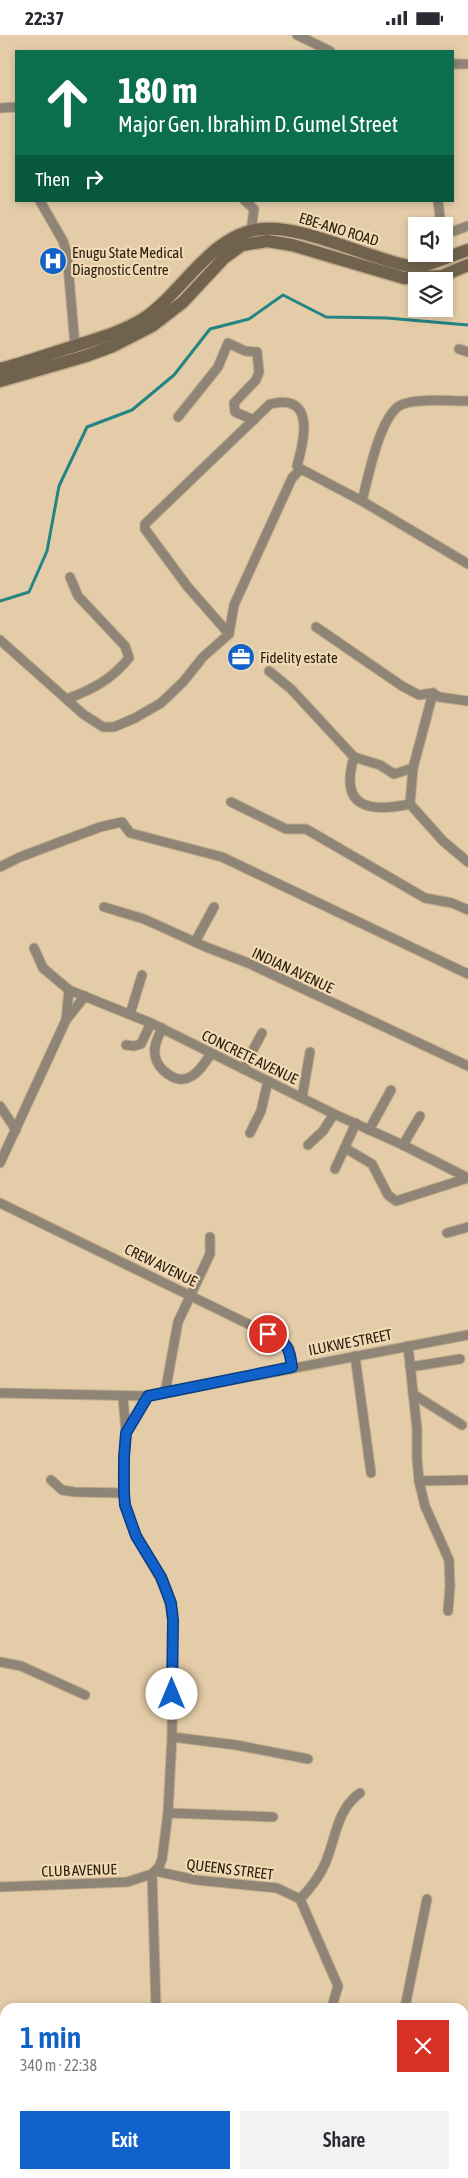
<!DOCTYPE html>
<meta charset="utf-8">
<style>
body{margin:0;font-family:"Asap Condensed",sans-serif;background:#f2f2f3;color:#2b2b33;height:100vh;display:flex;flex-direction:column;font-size:19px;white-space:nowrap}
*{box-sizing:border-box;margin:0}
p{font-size:16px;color:#7c7c81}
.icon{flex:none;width:28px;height:28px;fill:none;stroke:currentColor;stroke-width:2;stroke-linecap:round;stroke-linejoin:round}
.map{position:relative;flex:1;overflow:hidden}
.side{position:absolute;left:0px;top:1968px;width:469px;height:176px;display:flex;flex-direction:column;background:#fff;border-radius:15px 15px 0 0;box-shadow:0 2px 8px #0003}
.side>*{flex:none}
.hud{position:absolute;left:15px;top:15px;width:439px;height:152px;border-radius:0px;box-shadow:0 2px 8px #0003;background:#0b6e4f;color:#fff;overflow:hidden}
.controls{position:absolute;left:408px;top:182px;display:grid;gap:10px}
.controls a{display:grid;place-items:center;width:45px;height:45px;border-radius:0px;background:#fff;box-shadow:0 2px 8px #0003;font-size:25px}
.pin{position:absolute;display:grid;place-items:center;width:42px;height:42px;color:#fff;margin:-21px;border:2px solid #fff;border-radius:50%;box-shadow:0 1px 5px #0007}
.me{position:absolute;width:55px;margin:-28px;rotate:0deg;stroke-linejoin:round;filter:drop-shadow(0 0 4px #0008)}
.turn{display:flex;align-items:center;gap:18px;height:105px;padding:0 20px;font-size:22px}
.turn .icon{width:65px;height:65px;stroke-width:2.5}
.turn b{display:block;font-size:35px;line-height:42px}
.then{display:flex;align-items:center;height:48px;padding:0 20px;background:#0003;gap:10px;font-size:19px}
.round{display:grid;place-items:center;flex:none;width:52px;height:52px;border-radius:0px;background:#f2f2f3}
.head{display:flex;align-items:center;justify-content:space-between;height:85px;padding:0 20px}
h1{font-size:30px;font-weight:600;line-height:38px;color:#1161cb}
.button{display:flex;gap:10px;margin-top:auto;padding:10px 20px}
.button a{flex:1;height:58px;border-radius:0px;background:#1161cb;color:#fff;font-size:20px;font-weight:600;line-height:58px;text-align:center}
.button a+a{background:#f2f2f3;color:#2b2b33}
.status{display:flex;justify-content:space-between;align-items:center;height:35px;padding:0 25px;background:#fff;direction:ltr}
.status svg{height:14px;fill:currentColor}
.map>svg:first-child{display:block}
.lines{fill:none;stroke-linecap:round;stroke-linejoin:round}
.stream{stroke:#238484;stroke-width:3}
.street-casing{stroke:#bfaa8a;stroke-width:11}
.secondary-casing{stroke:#bfaa8a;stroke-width:15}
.street{stroke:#8f8577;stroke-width:9}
.secondary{stroke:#70624c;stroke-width:12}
.route-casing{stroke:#0b3f84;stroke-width:12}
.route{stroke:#1161cb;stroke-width:9}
.labels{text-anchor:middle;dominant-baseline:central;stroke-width:4.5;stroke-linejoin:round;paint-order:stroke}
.street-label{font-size:15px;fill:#292013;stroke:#f1d9b4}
.poi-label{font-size:15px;fill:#292013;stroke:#f1d9b4;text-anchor:start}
</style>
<div class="status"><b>22:37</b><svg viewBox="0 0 49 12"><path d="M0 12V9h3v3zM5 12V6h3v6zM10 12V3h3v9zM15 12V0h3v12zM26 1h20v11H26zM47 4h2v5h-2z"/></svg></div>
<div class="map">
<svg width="468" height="2143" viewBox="0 0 468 2143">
<rect width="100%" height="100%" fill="#e4cca8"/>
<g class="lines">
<path class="stream" d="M0,566L29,557L47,516L59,451L87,392L132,375L174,340L210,294L249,284L283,260L326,282L387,283L468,290"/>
<g class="street-casing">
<g id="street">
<path d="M297,0L330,16"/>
<path d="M452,29H468"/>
<path d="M0,73L16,72"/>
<path d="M40,166L63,206L67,219L75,311"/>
<path d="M245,166L254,174L251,196"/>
<path d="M438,166L441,191"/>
<path d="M444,195L454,196L468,191"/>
<path d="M459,314L468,317"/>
<path d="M178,382L218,332L228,308L245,316L257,317L259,337L256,345L234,368L235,377L254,385"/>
<path d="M362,466C368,444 380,377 403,369C420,363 450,366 468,366"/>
<path d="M316,592L402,651L419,660L433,658L439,662L468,666"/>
<path d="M229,599L187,551L145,494V489L270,369C315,358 305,403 297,431L301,434"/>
<path d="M0,605L83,679L103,692H114L135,683L161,668L183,647L203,622L229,599L234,570L292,443L301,434L362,466L468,529"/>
<path d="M269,636L291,654L354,722L380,730L394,739L413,733"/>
<path d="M433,658L413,733L410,769L443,806L468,827"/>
<path d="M67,664C93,654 111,645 129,623L125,611L78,561L70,542"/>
<path d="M354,722C339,772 368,778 410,769"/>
<path d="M231,767L286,794H306L425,863L452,868L468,875"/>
<path d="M0,832L20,822L100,792L122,787L130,798L222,822L468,939"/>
<path d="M104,872L144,884L206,912L248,928L468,1031"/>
<path d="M195,907L214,872"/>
<path d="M34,913L43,933L69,955L151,988L334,1079L403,1110L468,1143"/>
<path d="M130,979L142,940"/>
<path d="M66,985L85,961"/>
<path d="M162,993C159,1001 153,1010 155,1020C157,1034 176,1050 190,1042C199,1038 205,1027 211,1019"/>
<path d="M126,1010L134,1011L141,1009L151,988"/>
<path d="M243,1034L262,998"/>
<path d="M302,1063L310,1017"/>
<path d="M0,1071L16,1095"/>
<path d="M369,1095L391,1055"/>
<path d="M250,1098L261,1076L268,1046"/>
<path d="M308,1110L323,1096L334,1079"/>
<path d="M403,1110L420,1081"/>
<path d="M345,1113L372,1129L388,1160L396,1166L468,1143"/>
<path d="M0,1128L66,985L69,955"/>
<path d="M335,1134L356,1088"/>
<path d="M0,1168L283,1306L289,1313L292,1332"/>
<path d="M447,1198L468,1192"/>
<path d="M408,1311L417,1394V1423L419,1446L425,1471L449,1525L450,1551L448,1576"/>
<path d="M355,1321L371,1438"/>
<path d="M410,1332L460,1324"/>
<path d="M0,1358L148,1361L468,1300"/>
<path d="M165,1358L178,1287L210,1219V1202"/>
<path d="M413,1359L462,1390"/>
<path d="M126,1398L148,1361"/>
<path d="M51,1445L62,1455L75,1457L124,1458"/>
<path d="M419,1446L468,1445"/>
<path d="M0,1627L21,1631L85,1660"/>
<path d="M172,1702L236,1710L308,1724"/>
<path d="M168,1778L273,1782"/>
<path d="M155,1836L196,1845L277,1853L300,1864L338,1951L332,1972"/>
<path d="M152,1839L156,1972"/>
<path d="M0,1852L127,1847L152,1839L159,1832L162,1824L168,1778L172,1702L173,1585L167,1555L136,1501L125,1471L123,1440L126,1398L123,1362"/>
<path d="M300,1864C310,1854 319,1842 325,1829C336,1804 336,1775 360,1758"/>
<path d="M405,1972L427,1864"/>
<path d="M0,2047H5"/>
<path d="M247,2143L248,2139"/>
</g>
</g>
<g class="secondary-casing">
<g id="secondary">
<path d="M0,334C25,328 48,319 72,312C96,304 122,297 143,284C183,258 211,198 262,194C303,190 365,222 408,231L426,230L468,215"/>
<path d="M0,346L86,321L113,311L152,291L183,267L224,223L242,210L267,206L292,210L404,243L442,241L468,230"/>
</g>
</g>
<use href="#street" class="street"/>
<use href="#secondary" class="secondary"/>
</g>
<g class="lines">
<g class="route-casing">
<path id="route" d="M172,1659L173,1585L171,1568L161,1542L136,1501L125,1470L124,1458V1422L126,1398L148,1361L292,1332C289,1311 288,1309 268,1299"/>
</g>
<use href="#route" class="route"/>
</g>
<defs>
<g id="hospital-disc" transform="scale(1.4375)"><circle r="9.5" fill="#1161cb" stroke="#f1d9b4"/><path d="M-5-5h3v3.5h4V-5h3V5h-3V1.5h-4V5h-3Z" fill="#fff"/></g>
<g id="office-disc" transform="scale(1.4375)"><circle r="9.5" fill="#1161cb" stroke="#f1d9b4"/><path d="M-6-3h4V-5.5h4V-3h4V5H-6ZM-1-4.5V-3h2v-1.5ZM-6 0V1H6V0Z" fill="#fff"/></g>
</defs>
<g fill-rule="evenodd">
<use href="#hospital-disc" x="53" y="226"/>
<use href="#office-disc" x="241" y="622"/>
</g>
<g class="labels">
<g class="street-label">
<text transform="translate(339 194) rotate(17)">EBE-ANO ROAD</text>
<text transform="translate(293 935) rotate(25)">INDIAN AVENUE</text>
<text transform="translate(250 1022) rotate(26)">CONCRETE AVENUE</text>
<text transform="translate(161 1230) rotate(26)">CREW AVENUE</text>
<text transform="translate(350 1307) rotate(-11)">ILUKWE STREET</text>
<text transform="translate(230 1834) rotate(7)">QUEENS STREET</text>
<text transform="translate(79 1835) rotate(-2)">CLUB AVENUE</text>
</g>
<g class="poi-label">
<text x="72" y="217">Enugu State Medical<tspan x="72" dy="17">Diagnostic Centre</tspan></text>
<text x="260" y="622">Fidelity estate</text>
</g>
</g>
</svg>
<div class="controls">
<a><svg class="icon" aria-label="sound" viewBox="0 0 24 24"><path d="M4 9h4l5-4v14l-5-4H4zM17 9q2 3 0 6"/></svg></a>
<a><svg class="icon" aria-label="layers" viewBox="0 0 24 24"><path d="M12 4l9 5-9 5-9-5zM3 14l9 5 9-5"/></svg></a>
</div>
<div class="pin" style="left:268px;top:1299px;background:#d93025"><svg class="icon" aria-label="arrive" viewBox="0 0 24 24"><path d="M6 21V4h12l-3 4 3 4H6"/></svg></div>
<svg class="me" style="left:172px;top:1659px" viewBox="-20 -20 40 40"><circle r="19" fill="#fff"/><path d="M0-13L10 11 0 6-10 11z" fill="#1161cb"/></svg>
<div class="hud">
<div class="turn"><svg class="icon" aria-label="ahead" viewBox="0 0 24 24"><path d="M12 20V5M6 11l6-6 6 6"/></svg><div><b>180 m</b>Major Gen. Ibrahim D. Gumel Street</div></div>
<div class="then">Then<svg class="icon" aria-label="right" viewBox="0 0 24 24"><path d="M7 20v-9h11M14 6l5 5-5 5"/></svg></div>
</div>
<section class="side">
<div class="head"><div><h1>1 min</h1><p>340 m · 22:38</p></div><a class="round" style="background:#d93025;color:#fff"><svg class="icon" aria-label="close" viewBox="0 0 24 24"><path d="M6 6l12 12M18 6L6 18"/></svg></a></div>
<div class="button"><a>Exit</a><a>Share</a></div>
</section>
</div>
